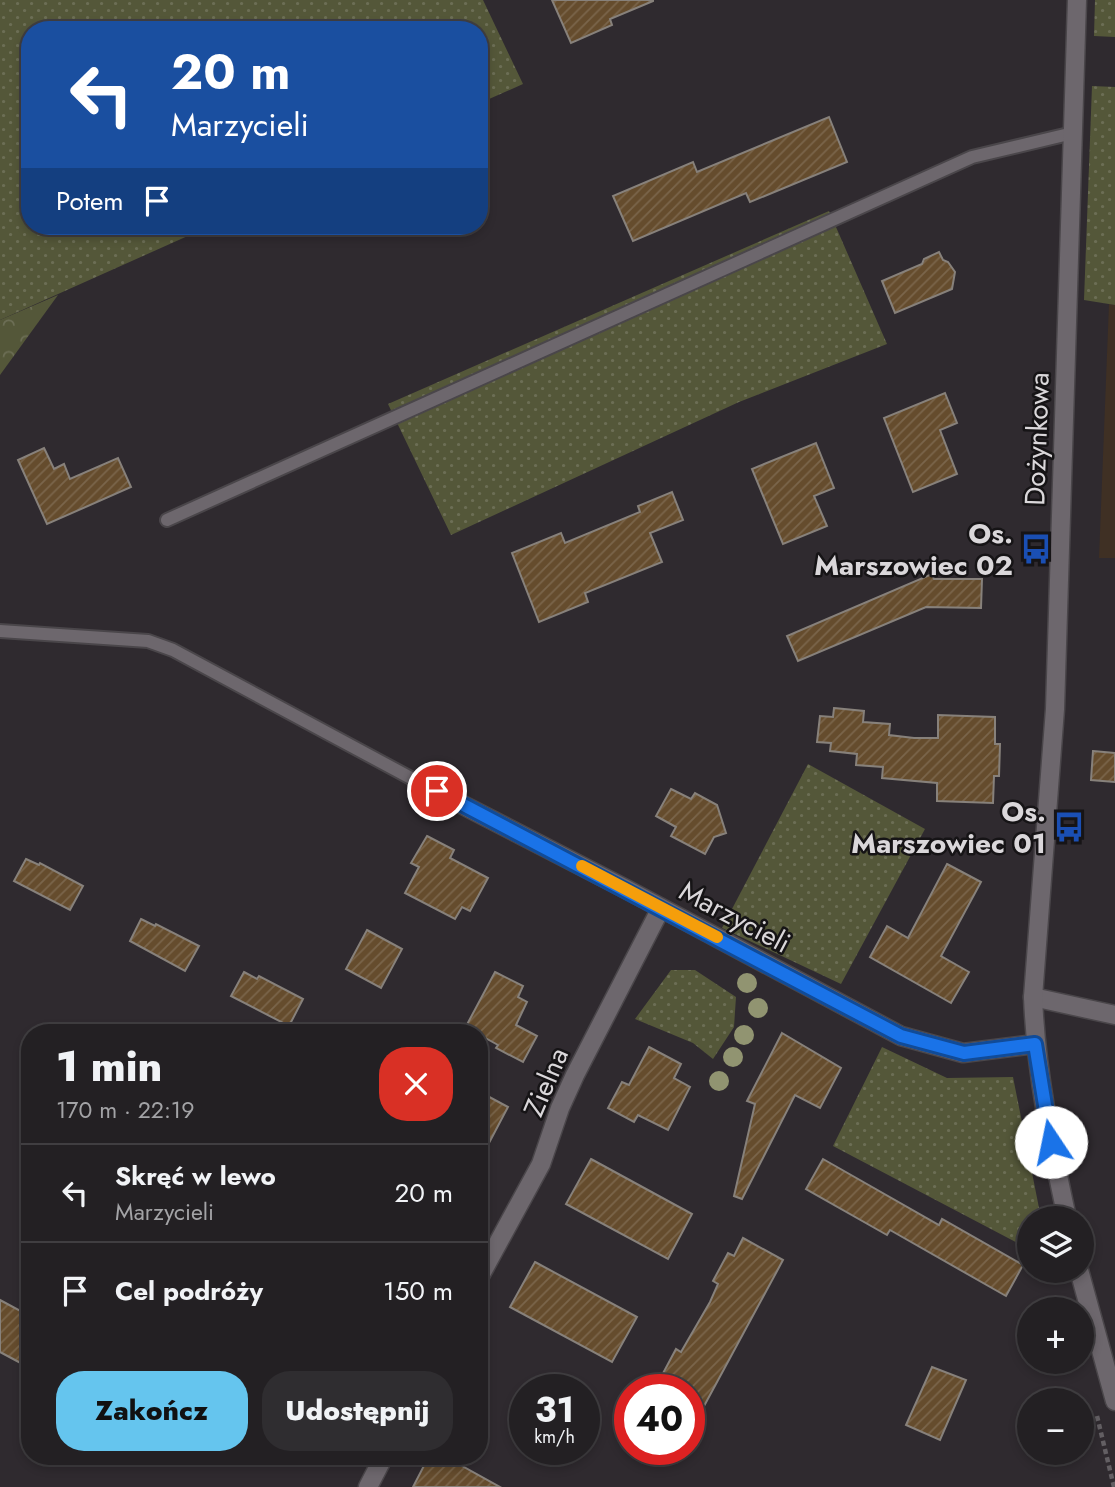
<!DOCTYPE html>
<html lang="pl">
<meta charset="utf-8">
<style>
body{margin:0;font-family:Jost,sans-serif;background:#2f2d30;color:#f1f3f6;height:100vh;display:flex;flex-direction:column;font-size:26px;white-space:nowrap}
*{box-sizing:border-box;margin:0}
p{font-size:23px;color:#a3a3a6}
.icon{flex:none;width:38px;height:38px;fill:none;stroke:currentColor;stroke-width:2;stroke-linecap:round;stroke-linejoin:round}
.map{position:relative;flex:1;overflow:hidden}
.sheet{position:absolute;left:21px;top:1024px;width:467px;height:441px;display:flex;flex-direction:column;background:#232023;border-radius:28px;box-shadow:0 4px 10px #0003,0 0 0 2px #403e41}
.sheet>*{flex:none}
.hud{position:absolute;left:21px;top:21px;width:467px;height:214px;border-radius:28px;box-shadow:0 4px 10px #0003,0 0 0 2px #403e41;background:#1a4fa0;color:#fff;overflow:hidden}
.fabs{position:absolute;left:1017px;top:1206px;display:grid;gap:14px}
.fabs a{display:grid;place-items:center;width:77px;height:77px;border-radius:50%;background:#232023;box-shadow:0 4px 10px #0003,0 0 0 2px #403e41;font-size:35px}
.speed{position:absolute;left:509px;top:1374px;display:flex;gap:14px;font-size:35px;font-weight:700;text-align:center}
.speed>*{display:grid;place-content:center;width:91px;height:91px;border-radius:50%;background:#232023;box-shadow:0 4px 10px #0003,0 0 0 2px #403e41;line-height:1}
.speed small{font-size:18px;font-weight:400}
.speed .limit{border:10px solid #d22;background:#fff;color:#111}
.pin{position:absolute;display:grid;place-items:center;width:60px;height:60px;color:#fff;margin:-30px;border:4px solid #fff;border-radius:50%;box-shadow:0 2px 7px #0007}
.me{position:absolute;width:77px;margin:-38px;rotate:349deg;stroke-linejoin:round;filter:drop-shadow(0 0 5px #0008)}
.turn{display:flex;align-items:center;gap:24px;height:147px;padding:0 35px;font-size:32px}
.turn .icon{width:91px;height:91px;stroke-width:2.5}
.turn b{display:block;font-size:49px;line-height:60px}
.then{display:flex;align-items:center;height:66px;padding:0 35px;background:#0003;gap:14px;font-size:26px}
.round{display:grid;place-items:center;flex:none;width:74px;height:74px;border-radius:28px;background:#2f2d30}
.overview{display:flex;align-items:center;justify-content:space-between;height:119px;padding:0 35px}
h1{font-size:42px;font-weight:800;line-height:52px}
.button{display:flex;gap:14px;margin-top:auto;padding:14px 35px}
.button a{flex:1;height:80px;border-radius:28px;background:#65c5ee;color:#111;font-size:28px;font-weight:800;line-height:80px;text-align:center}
.button a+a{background:#2f2d30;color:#f1f3f6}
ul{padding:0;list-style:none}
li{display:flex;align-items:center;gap:21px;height:98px;padding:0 35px;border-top:2px solid #403e41}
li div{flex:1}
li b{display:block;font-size:26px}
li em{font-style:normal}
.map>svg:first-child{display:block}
.commercial{fill:#3f3024}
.grass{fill:url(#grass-dots)}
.forest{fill:url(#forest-crowns)}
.building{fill:url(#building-hatch);stroke:#87817b;stroke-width:2}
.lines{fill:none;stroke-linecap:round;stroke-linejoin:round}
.service-casing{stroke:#4a464a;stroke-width:16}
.minor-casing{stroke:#4a464a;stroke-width:21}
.tertiary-casing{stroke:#4a464a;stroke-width:21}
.path{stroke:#635f63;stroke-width:4.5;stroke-dasharray:5 3.5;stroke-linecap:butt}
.service{stroke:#6d676d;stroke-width:12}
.minor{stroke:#6d676d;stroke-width:18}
.tertiary{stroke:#6d676d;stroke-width:18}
.tree{fill:#919471}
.route-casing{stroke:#114b97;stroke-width:18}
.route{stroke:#1a73e8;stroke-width:12}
.slow{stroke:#f59e0b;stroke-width:12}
.labels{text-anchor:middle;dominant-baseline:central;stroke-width:5;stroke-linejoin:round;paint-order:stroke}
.street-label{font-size:28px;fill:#dad7da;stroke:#161416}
.poi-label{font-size:28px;font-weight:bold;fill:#dad7da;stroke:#161416;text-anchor:end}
</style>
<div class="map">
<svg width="1115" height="1487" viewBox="0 0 1115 1487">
<defs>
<pattern id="grass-dots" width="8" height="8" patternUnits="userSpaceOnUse" patternTransform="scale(1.75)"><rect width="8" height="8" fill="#545739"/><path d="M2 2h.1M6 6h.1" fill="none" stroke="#6c6e55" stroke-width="1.8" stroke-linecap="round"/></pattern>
<pattern id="forest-crowns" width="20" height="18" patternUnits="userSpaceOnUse" patternTransform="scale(1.75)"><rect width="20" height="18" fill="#545739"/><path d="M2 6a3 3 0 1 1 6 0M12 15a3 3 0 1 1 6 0" fill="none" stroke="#6c6e55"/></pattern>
<pattern id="building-hatch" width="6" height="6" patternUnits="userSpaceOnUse" patternTransform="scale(1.75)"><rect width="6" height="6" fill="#654c2d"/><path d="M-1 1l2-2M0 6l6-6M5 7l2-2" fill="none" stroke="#7a654b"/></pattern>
</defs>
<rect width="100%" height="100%" fill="#2f2a2f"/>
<path class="commercial" d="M1109,304L1115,305V558H1099Z"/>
<g class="grass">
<path d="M0,0H483L523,84L480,103V30H30V226H210L0,320Z"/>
<path d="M1095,0H1115V37L1094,36Z"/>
<path d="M1092,86L1115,87V305L1084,300Z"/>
<path d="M829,211L887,344L739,402L451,535L388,404Z"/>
<path d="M808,764L925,829L841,984L722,928Z"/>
<path d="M671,970H695L736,997L734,1027L713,1059L693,1043L635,1019Z"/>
<path d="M882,1047L947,1078L1013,1077L1041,1218H1029V1249L833,1146Z"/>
</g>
<path class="forest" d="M58,295L0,375V320Z"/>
<g class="building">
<path d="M552,0H653V1L610,19L612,25L571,43Z"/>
<path d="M829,117L847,162L750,202L746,193L633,241L613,196L693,162L697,172Z"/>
<path d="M939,252L943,260L948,262L955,272L952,289L895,313L882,281L922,264L924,259Z"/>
<path d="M945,393L957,423L940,430L957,474L913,492L884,418Z"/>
<path d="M816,443L834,488L814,496L827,526L783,544L752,469Z"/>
<path d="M44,448L54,469L64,464L70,479L118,458L131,487L47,524L18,460Z"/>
<path d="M672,492L683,520L650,533L662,562L585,593L588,602L539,622L512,553L561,533L565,543L640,512L638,506Z"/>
<path d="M932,574L934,579H982L981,608L926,607L798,661L787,636Z"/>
<path d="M834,708L864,711L863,722L890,724L889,735L914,738H938V715L995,717V744H1000L999,776H994L993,803L937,801V783L882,778L883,767L856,765L857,754L830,751L831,743L817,742L820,716L833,717Z"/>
<path d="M1093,751L1115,753V782L1091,780Z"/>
<path d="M671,789L691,799L695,793L717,805L726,833L714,837L705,854L671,836L676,827L656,816Z"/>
<path d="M427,836L454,850L450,858L488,878L470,911L462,907L455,919L405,893L419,867L411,863Z"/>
<path d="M26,859L39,865L40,863L83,886L70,910L14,881Z"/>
<path d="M947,864L981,882L941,956L969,972L951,1003L870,957L887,926L908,938Z"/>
<path d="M141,919L155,926L156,924L199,946L185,971L130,941Z"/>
<path d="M367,930L402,949L381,988L346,969Z"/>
<path d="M244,972L257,979L259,976L303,999L289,1026L231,996Z"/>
<path d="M495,972L523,986L518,997L527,1002L516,1025L537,1036L523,1062L496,1048L498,1045L480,1035V1032H463Z"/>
<path d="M782,1033L841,1068L820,1108L795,1095L742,1199L734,1196L755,1104L747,1101Z"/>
<path d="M649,1047L681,1064L674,1078L690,1087L668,1130L638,1115L634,1122L608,1108L622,1082L629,1085Z"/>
<path d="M480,1092L508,1107L480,1160Z"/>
<path d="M591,1159L692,1214L668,1259L566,1204Z"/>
<path d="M823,1159L939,1225L942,1219L1023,1265L1006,1296L890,1230L887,1235L806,1189Z"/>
<path d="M743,1238L783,1260L690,1432V1390H662L667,1380L661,1377L676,1349L681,1352L710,1302L718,1284L713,1281L728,1253L734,1256Z"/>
<path d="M535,1262L637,1317L612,1362L510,1307Z"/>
<path d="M0,1300L30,1316V1368L0,1352Z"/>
<path d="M932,1367L966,1380L940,1440L906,1425Z"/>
<path d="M429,1456H444L500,1487H413Z"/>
</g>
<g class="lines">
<g class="service-casing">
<g id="service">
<path d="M167,520L972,157L1073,133"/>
<path d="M0,631L148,641L173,650L422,784"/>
</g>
</g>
<g class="minor-casing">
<g id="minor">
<path d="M422,784L626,889L901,1036L963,1053L1035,1044"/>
<path d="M1033,997L1115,1015"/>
<path d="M480,1276L541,1164L560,1108L575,1075L661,908"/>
<path d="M368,1487L384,1456"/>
</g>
</g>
<g class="tertiary-casing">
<g id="tertiary">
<path d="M1067,1218C1051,1144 1036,1073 1033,997L1055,709L1077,0"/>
<path d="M1079,1270L1115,1401"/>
</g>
</g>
<path class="path" d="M1097,1416L1114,1487"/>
<use href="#service" class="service"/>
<use href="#minor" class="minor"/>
<use href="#tertiary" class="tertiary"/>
</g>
<g class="tree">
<circle cx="747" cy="983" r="10"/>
<circle cx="758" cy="1008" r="10"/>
<circle cx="744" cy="1035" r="10"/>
<circle cx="733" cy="1057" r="10"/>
<circle cx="719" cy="1081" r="10"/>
</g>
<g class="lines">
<g class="route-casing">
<path id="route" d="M437,791L901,1036L964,1053L1035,1044L1051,1142"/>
</g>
<use href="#route" class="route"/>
<path class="slow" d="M582,866L717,937"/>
</g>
<defs>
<g id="bus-bare" transform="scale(2.415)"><path d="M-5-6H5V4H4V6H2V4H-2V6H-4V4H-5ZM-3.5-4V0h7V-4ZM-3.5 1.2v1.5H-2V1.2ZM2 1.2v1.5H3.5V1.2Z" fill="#1a4fb4" stroke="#161416" stroke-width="2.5" paint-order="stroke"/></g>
</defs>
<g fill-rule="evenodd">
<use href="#bus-bare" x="1036" y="549"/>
<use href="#bus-bare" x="1069" y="827"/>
</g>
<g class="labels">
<g class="street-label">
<text transform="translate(1037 439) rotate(-88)">Dożynkowa</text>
<text transform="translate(735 917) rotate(28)">Marzycieli</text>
<text transform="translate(546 1082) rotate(-67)">Zielna</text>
</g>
<g class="poi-label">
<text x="1013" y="533">Os.<tspan x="1013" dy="32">Marszowiec 02</tspan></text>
<text x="1046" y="811">Os.<tspan x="1046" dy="32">Marszowiec 01</tspan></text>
</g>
</g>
</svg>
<div class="fabs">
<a><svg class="icon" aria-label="layers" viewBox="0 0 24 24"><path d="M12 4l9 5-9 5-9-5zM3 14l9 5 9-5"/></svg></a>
<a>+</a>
<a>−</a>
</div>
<div class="speed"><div>31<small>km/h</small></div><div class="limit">40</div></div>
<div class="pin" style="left:437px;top:791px;background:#d93025"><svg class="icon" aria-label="arrive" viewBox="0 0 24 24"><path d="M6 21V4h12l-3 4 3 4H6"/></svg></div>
<svg class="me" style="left:1051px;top:1142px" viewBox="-20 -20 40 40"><circle r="19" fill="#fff"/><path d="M0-13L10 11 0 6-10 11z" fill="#1a73e8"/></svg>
<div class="hud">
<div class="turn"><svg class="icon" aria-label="left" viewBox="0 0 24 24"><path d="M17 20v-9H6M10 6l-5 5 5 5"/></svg><div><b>20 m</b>Marzycieli</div></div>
<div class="then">Potem<svg class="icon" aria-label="arrive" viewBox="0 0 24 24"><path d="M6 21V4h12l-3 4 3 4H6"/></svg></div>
</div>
<section class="sheet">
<div class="overview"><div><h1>1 min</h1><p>170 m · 22:19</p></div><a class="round" style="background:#d93025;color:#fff"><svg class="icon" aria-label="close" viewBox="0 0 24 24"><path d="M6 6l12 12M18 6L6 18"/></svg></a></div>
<ul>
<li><svg class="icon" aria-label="left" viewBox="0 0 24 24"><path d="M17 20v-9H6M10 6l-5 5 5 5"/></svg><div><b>Skręć w lewo</b><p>Marzycieli</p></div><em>20 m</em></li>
<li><svg class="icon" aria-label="arrive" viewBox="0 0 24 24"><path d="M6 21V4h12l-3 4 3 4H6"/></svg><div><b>Cel podróży</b></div><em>150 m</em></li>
</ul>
<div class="button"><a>Zakończ</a><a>Udostępnij</a></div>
</section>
</div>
